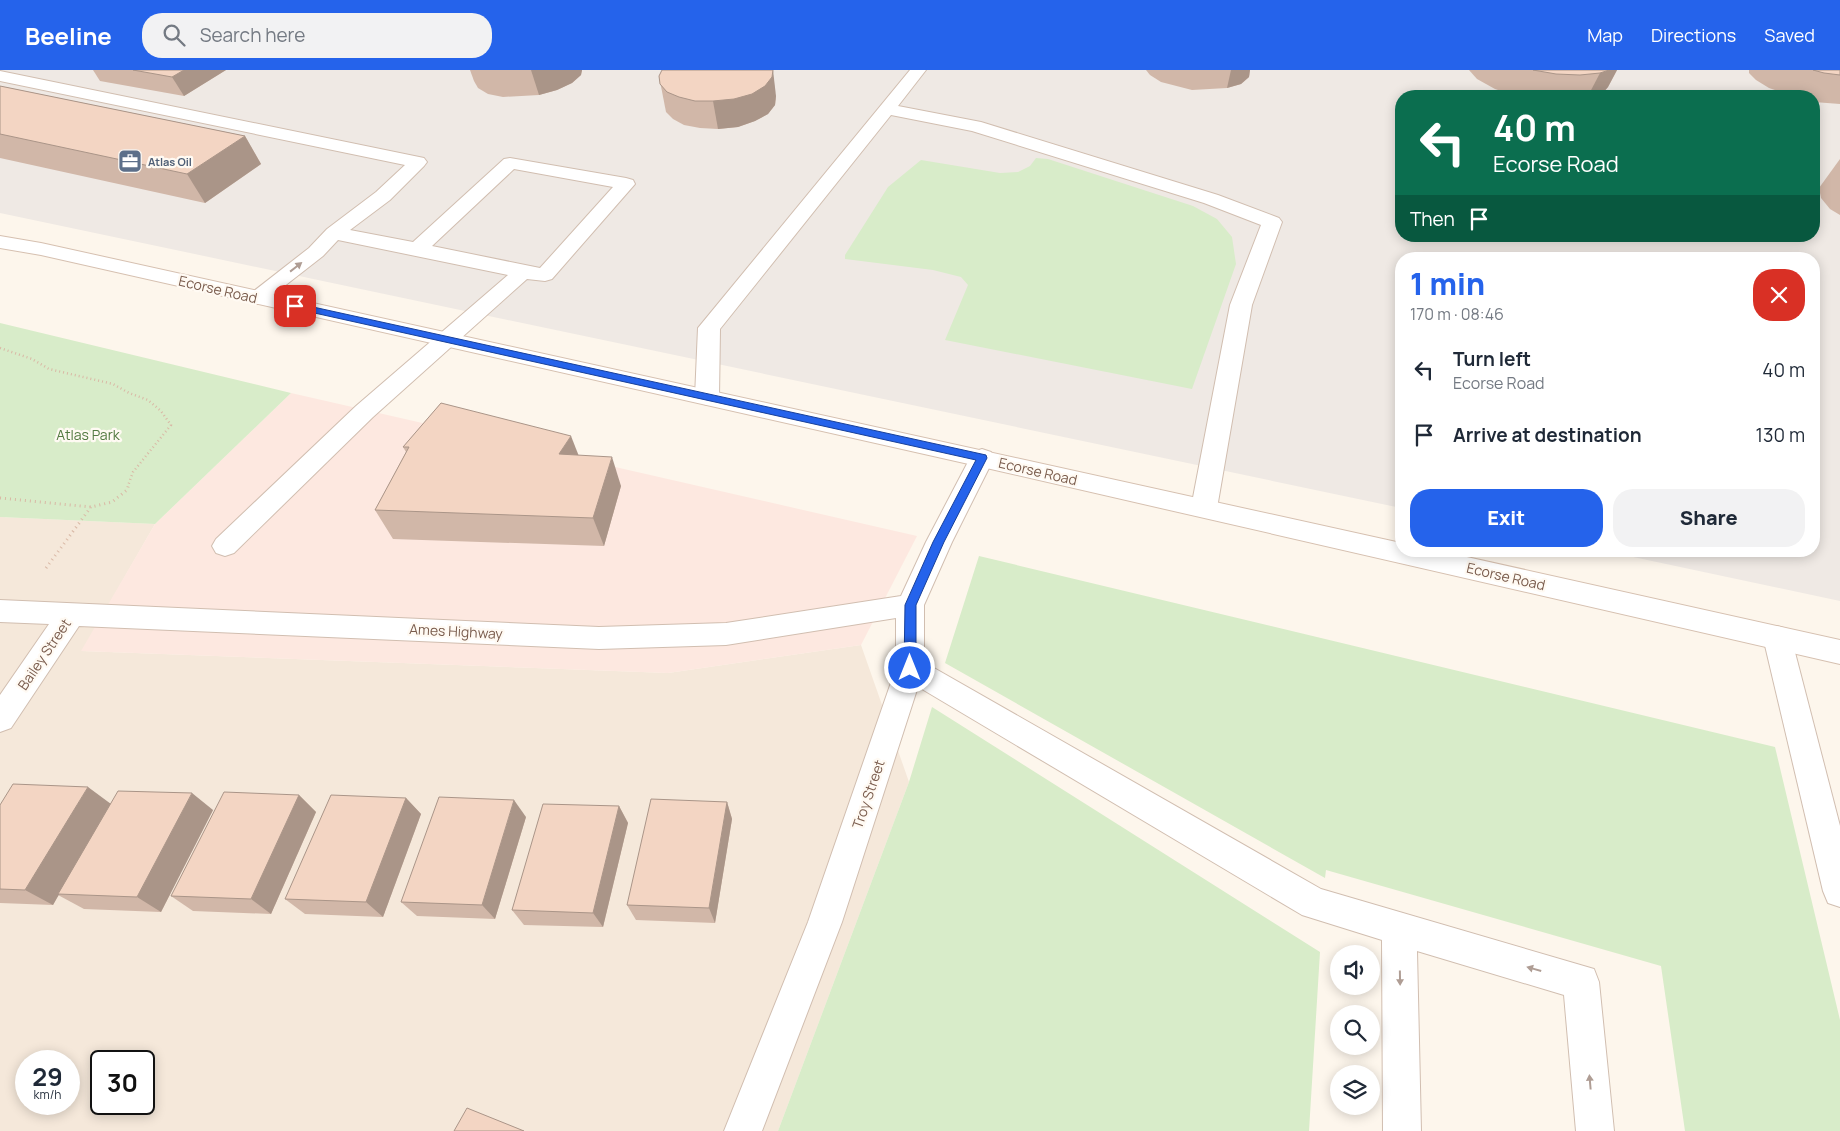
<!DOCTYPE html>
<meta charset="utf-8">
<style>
body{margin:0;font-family:Manrope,sans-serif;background:#f2f2f3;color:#1f2937;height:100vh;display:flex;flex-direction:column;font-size:19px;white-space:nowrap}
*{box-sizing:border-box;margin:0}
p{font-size:16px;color:#747a83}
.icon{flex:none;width:28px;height:28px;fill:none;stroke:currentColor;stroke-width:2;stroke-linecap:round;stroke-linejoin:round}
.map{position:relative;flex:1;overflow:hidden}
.details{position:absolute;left:1395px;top:182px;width:425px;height:305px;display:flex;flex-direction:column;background:#fff;border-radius:20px;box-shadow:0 2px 12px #0003}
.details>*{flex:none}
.guide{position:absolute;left:1395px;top:20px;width:425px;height:152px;border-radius:20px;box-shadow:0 2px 12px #0003;background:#0b6e4f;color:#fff;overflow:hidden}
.controls{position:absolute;left:1330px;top:875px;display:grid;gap:10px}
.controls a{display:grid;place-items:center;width:50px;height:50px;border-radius:50%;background:#fff;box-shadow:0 2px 12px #0003;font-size:25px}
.speed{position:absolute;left:15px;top:980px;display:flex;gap:10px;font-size:25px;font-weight:700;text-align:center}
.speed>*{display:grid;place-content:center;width:65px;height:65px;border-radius:50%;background:#fff;box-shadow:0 2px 12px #0003;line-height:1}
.speed small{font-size:12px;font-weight:400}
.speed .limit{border:2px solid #111;border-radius:8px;background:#fff;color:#111}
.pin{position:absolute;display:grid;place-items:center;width:42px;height:42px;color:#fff;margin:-21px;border-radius:10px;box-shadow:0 2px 8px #0006}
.me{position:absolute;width:55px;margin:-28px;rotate:0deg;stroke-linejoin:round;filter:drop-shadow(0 0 4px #0008)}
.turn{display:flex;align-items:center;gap:18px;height:105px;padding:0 15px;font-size:22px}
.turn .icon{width:65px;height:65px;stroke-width:2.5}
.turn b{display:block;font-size:35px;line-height:42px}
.then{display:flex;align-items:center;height:48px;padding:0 15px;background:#0003;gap:10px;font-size:19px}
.round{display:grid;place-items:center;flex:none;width:52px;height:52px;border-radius:20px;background:#f2f2f3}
.headline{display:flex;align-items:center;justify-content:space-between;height:85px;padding:0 15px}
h1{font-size:30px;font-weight:800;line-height:38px;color:#2563eb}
.button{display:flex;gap:10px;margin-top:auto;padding:10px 15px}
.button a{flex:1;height:58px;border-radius:20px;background:#2563eb;color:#fff;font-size:20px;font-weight:800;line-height:58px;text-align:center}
.button a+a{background:#f2f2f3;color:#1f2937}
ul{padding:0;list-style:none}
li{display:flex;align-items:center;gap:15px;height:65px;padding:0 15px}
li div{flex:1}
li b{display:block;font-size:19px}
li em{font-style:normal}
header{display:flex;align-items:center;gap:30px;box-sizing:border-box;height:70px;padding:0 25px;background:#2563eb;color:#fff}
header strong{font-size:24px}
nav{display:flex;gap:28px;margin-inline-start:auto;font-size:18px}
.search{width:350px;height:45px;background:#f2f2f3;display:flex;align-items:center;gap:12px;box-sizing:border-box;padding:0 18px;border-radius:20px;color:#747a83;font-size:19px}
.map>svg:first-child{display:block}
.residential{fill:#f5e8da;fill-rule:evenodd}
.commercial{fill:#fde8e0}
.industrial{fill:#efe9e4;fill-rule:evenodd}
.green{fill:#d8ecc9}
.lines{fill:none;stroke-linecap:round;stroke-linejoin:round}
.lane-casing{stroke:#d1beb0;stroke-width:2}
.street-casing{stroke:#d1beb0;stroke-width:2}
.secondary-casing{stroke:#d6c0b0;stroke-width:2}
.path-far1{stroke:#d9b8a5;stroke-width:2.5;stroke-dasharray:1 3;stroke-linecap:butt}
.path{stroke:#d9b8a5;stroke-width:3;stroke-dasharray:1 4;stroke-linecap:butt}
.lane{fill:#fff;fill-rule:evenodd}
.street{fill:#fff;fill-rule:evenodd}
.secondary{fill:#fff;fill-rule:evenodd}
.wall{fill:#d1b7a8}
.shaded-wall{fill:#aa9588}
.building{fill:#f3d5c3;stroke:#aa9588}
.oneway{fill:#af9d94}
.route{fill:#2563eb;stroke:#184099}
.labels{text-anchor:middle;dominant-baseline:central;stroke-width:4.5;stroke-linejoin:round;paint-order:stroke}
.far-service-label{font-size:11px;font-weight:bold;fill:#4e5e75;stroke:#fffaf3;text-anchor:start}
.street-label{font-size:14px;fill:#7a5c4d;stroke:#fffaf3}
.park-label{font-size:14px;fill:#537a41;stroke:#fffaf3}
</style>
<header>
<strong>Beeline</strong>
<div class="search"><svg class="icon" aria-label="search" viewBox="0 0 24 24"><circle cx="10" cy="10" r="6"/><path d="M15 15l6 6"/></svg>Search here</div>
<nav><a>Map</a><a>Directions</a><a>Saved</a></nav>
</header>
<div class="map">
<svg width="1840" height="1061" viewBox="0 0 1840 1061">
<rect width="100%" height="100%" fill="#fdf6ec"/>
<path class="residential" d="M0,447L155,454L82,581L668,603L861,575L909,712L778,1061H0ZM26,991H69V1034H26ZM101,991H144V1034H101Z"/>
<path class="commercial" d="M291,323L917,466L861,575L668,603L81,581L155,454Z"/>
<path class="industrial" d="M0,0H1840V531L1605,481H1814V189H1401V438L0,143ZM1401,26H1814V166H1401Z"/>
<g class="green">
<path d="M1036,88L1048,89L1193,136L1217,149L1232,167L1236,194L1192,319L945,270L968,215L961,207L933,200L845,189V185L888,117L921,90L1000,103L1018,102L1030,96Z"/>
<path d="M0,253L291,323L155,454L0,447Z"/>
<path d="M979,486L1775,677L1840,950V1061H1685L1661,896L1326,800L1325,808L945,593Z"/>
<path d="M932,637L1320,882L1309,1061H778L909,712Z"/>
</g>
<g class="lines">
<g class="lane-casing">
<g id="lane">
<path d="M910,0H926L898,36L981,52L1218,125L1279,148L1282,152L1252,235L1217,438L1213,445L1204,447L1195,445L1191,438L1230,235L1261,155L1204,133L972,61L891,45L720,259L719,327L715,332L707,335L699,332L695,327L698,258Z"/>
<path d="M0,1L424,88L427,92L424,96L390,130L350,160L413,172L504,89L510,88L626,108L633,110L635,114L552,209L545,211L527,209L373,347L234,483L225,486L216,483L212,476L216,469L356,336L508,205L338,170L323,186L264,232L257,234L250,232L247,228L250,224L309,178L327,159L376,122L405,95L0,11ZM514,99L613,117L540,198L432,176Z"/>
<path d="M1777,556L1787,559L1791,567L1840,756V837L1828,833L1823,821L1763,567L1767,559Z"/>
<path d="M910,586L920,590L1321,819L1594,899L1599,912L1614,1061H1576L1564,925L1417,881L1421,1061H1383L1382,870L1302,845L900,606L896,598L900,590Z"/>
</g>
</g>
<g class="street-casing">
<path id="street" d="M982,379L991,382L994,388L952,472L924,535V598L842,852L762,1061H724L808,852L896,598V548L726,575L599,579L79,556L11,658L0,662V625L49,554L0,552V530L599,557L726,553L901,526L926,472L970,388L973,382Z"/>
</g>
<g class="secondary-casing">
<path id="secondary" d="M0,166L41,173L1401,473V481H1440L1840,570V594L982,397L41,185L0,178Z"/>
</g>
<path class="path-far1" d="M0,278L32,289L49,299L113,314L129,323L148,330L161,341L171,355L133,402L128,416"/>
<g class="path">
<path d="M0,428L91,437L112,432L127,420L129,414"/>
<path d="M46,498L91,437"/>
</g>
<use href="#lane" class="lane"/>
<use href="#street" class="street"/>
<use href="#secondary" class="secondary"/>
</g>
<g class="wall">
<path d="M93,0H226L184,26L100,11Z"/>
<path d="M470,0H582L581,5L572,13L557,20L539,25L503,27L488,24L478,18L474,11Z"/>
<path d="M1146,0H1250L1249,7L1241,14L1227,18L1192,20L1161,12L1150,5Z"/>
<path d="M1469,0H1617L1608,17L1601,25L1597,26H1516L1495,19L1477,9Z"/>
<path d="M1749,0H1840V34L1814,32V26H1792L1769,18L1756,10L1749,3Z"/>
<path d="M659,6L776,26L775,35L768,44L755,51L738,57L718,59L700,58L684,55L673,49L666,42Z"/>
<path d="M0,16L245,66L261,94L205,133L0,88Z"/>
<path d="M1840,89V145L1830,139L1821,128L1819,118Z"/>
<path d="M441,333L578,385L621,416L604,476L393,469L375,440L406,382L403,377Z"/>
<path d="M299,725L316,742L271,844L193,841L171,826Z"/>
<path d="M406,728L421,744L383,847L305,844L285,829Z"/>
<path d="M727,732L732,749L715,853L636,850L627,835Z"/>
<path d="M111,733L213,740L161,842L84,839L58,825L53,835L0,833V735Z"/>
<path d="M619,736L628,753L603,857L524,855L512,840Z"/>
<path d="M526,747L495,849L417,846L401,832Z"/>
</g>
<g class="shaded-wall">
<path d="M184,0H226L184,26L172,7Z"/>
<path d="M531,0H582L581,5L572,13L557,20L539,25Z"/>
<path d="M773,0L776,26L775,35L768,44L755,51L738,57L718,59L713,31Z"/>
<path d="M1231,0H1250L1249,7L1241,14L1227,18Z"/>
<path d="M1609,0H1617L1608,17L1601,25L1597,26H1588L1600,3Z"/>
<path d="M245,66L261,94L205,133L187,104Z"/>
<path d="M571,366L582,394L559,384Z"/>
<path d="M612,387L621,416L604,476L593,448Z"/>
<path d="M88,717L111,734L53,835L25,820Z"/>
<path d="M192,723L213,740L161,842L137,827Z"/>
<path d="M299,725L316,742L271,844L251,829Z"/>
<path d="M406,728L421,744L383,847L366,832Z"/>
<path d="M514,730L526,747L495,849L482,835Z"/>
<path d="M727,732L732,749L715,853L709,838Z"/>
<path d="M619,736L628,753L603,857L593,843Z"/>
</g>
<g class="building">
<path d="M133,0H184L172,7Z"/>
<path d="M662,0H773L772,7L765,16L752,24L734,29L713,31H695L679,27L667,22L660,14L659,6Z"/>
<path d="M1533,0H1609L1600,3L1580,5L1556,4Z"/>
<path d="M1813,0H1840V5L1824,3Z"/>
<path d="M0,16L245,66L187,104L0,64Z"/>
<path d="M441,333L571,366L559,384L612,387L593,448L375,440L409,377H403Z"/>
<path d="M13,714L88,717L25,820L0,819V735Z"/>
<path d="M118,721L192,723L137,827L58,824Z"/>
<path d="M224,722L299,725L251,829L171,826Z"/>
<path d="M331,725L406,728L366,832L285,829Z"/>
<path d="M439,727L514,730L482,835L401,832Z"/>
<path d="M651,729L727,732L709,838L627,835Z"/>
<path d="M543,734L619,736L593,843L512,840Z"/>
<path d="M467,1038L524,1061H454Z"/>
</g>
<defs><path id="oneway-solid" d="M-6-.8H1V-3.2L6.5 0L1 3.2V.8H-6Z" transform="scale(1.25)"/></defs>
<g class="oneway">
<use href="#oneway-solid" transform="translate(296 197) rotate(-38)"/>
<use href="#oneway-solid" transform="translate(1534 899) rotate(-164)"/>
<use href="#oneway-solid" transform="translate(1400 908) rotate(89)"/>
<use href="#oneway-solid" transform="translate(1590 1012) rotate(-95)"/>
</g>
<path class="route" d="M295,233L986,385L987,388L944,472L916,535V598L914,602H906L904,598L905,535L933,472L976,390L292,238V234Z"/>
<defs>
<g id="office-square" transform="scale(1.25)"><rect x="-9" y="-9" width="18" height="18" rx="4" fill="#5c6f8a" stroke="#fffaf3"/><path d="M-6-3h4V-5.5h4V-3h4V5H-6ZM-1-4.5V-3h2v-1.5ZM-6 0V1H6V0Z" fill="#fff"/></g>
</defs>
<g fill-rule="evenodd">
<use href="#office-square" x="130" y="91"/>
</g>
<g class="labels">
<g class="far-service-label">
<text x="148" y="91">Atlas Oil</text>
</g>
<g class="street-label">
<text transform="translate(218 219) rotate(13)">Ecorse Road</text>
<text transform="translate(1038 401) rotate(13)">Ecorse Road</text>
<text transform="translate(1506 506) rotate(13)">Ecorse Road</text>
<text transform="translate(456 561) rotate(3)">Ames Highway</text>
<text transform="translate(44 584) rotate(-56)">Bailey Street</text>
<text transform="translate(868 724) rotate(-71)">Troy Street</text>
</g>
<g class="park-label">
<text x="88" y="364">Atlas Park</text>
</g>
</g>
</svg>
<div class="controls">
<a><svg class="icon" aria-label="sound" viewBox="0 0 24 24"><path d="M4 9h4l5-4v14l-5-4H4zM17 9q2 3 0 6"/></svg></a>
<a><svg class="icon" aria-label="search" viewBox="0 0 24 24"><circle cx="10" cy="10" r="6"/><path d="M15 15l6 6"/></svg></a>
<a><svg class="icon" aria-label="layers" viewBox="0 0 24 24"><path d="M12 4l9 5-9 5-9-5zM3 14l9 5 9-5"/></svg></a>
</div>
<div class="speed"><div>29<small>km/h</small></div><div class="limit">30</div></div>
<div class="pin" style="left:295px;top:236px;background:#d93025"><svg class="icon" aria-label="arrive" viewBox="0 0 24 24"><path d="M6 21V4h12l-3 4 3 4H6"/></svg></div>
<svg class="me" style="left:910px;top:598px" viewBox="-20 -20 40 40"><circle r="17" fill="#2563eb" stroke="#fff" stroke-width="3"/><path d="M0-11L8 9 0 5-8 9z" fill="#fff"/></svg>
<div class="guide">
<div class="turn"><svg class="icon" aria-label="left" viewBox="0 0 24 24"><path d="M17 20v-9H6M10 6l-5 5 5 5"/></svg><div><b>40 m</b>Ecorse Road</div></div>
<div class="then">Then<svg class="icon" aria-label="arrive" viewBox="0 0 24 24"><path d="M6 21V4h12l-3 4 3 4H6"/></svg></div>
</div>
<section class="details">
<div class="headline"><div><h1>1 min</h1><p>170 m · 08:46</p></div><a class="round" style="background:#d93025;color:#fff"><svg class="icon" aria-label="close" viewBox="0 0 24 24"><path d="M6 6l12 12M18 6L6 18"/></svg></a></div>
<ul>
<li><svg class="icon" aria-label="left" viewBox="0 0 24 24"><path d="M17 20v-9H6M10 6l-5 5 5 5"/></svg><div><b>Turn left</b><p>Ecorse Road</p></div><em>40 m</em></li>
<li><svg class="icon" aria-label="arrive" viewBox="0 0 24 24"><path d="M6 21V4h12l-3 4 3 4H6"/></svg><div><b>Arrive at destination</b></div><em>130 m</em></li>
</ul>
<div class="button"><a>Exit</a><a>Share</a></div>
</section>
</div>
